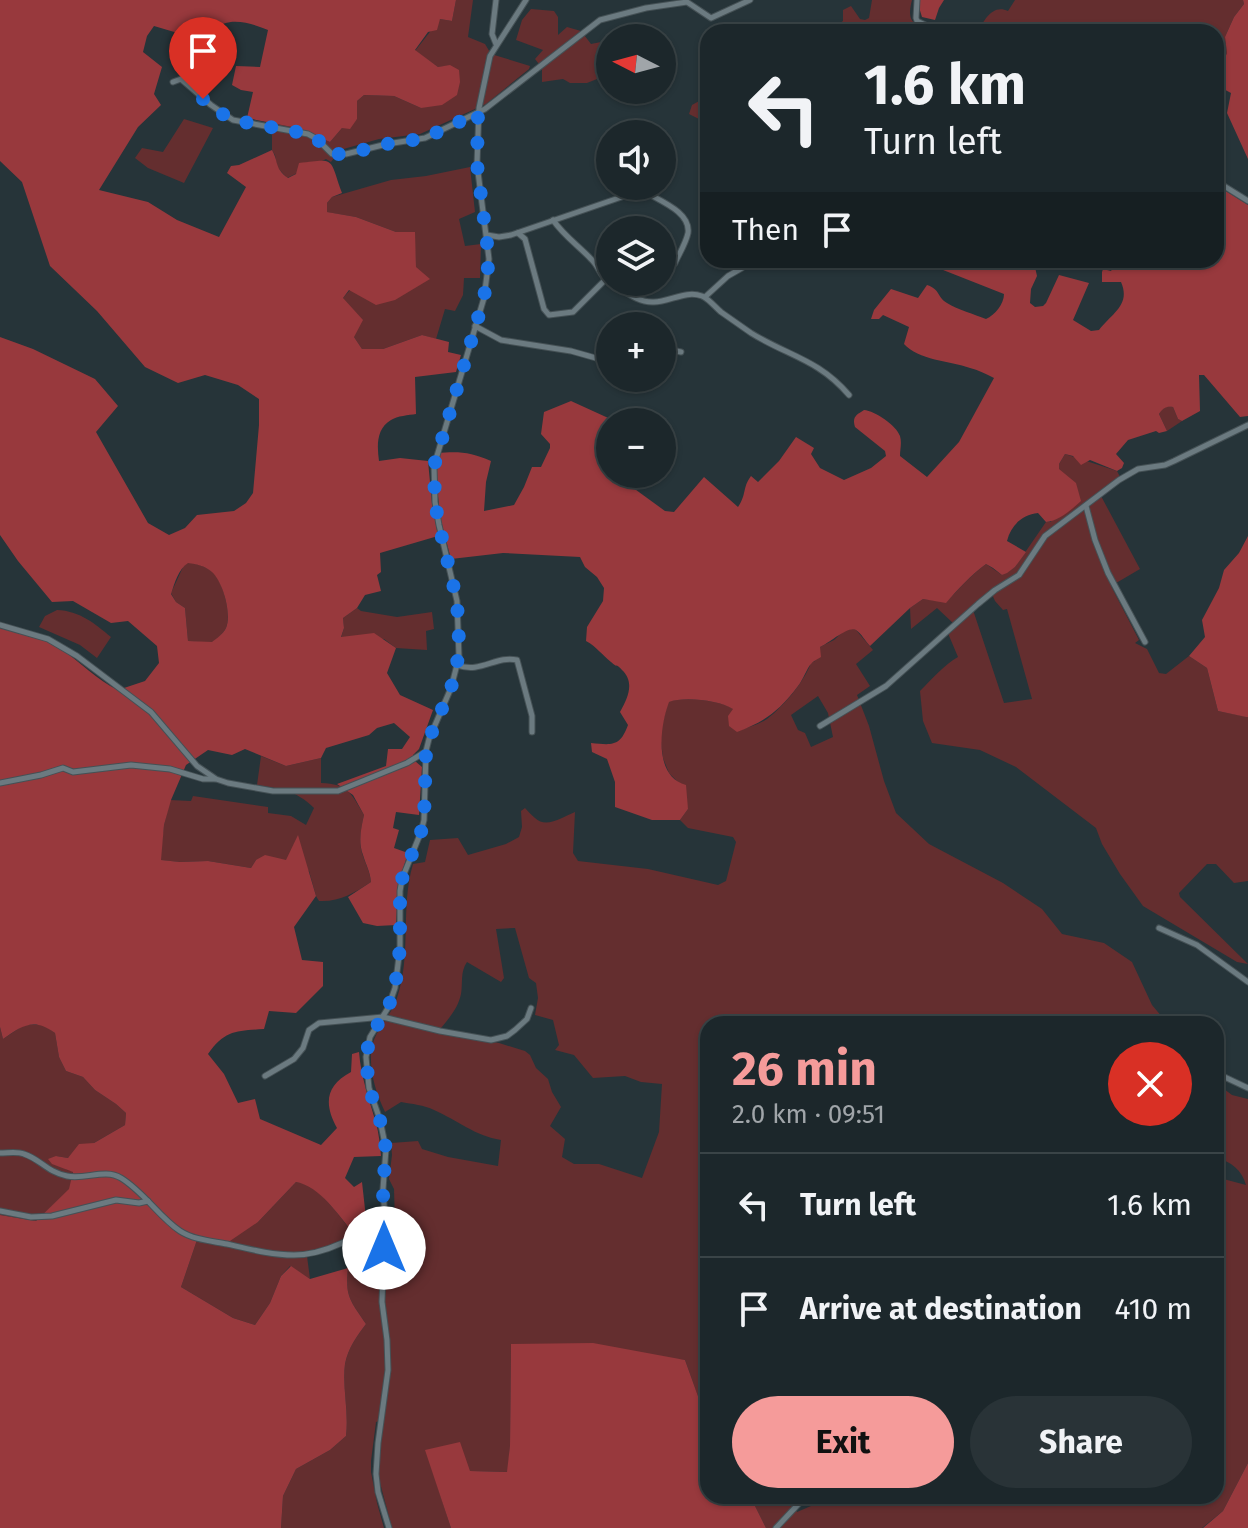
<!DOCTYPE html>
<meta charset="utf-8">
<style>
body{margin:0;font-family:"Fira Sans",sans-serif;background:#293337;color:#f1f3f6;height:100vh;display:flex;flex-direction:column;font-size:30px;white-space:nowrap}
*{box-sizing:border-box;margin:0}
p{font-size:26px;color:#a0a5a9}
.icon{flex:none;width:44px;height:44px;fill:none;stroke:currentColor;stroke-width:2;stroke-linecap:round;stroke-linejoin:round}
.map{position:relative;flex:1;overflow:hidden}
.side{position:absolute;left:700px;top:1016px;width:524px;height:488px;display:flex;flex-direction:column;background:#1c272b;border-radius:24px;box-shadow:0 2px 6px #0004,0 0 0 2px #3a4447}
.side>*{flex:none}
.guide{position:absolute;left:700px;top:24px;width:524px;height:244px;border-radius:24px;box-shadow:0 2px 6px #0004,0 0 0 2px #3a4447;background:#1c272b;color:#f1f3f6;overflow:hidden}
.needle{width:52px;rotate:276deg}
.buttons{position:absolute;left:596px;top:24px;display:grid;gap:16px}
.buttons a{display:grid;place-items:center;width:80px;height:80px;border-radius:50%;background:#1c272b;box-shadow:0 2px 6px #0004,0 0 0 2px #3a4447;font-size:40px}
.pin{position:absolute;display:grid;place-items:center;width:68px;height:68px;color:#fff;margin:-82px -34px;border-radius:50% 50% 50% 0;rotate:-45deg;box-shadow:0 0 8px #0007}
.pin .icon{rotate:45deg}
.me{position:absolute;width:88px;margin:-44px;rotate:0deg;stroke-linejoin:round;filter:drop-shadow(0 0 6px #0008)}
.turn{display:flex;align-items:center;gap:28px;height:168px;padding:0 32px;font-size:36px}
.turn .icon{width:104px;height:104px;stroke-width:2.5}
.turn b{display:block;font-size:56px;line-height:68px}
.then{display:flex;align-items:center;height:76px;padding:0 32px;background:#0003;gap:16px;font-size:30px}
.round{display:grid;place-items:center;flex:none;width:84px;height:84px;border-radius:42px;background:#293337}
.headline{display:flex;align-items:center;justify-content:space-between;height:136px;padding:0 32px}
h1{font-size:48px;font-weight:700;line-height:60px;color:#f59b9a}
.cta{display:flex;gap:16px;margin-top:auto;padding:16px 32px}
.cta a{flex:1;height:92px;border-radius:48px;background:#f59b9a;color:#111;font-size:32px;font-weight:700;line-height:92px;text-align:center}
.cta a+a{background:#293337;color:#f1f3f6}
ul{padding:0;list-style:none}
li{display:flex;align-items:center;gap:24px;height:104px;padding:0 32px;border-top:2px solid #3a4447}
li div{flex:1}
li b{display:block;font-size:30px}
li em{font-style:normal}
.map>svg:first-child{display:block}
.green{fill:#642e2f;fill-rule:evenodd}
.forest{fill:#98393d;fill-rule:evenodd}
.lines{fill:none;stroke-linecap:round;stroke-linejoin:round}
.minor-casing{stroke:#455155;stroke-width:7}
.minor{stroke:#6b7a80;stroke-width:5}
.route{stroke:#1a73e8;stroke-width:14;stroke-dasharray:0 25.2}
</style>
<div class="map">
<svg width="1248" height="1528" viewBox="0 0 1248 1528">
<rect width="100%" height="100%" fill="#263439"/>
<g class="green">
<path d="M456,0H473L468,37L485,44L491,54L530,66L529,69L486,104L420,134L379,139L340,150L331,162L326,159L287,178L277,167L275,155L272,150V123L297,128L330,142L342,128L357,119V101L364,95L394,96L421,108L450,66L438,67L415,51L440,19L452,21Z"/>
<path d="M872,0H912C903,33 927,23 945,32H827L843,21V10L851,6L860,19L865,20L869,18Z"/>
<path d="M1015,0H1243L1244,4L1234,17L1225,37L1227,53L1216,78V32H977C985,20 992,4 1008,11Z"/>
<path d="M531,9L554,11L558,17V35L567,27L581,31L591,44L606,41L610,47V87L600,83L597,79L587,83H570L563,79L542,82V68L535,59L543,50L516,40L522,20Z"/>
<path d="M708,96V135L701,120L689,114L692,105Z"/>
<path d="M184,119L213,128L184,183L148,168L135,158L142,148L163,152Z"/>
<path d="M470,167L475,212L459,219L465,246L481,244L480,278H464L463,295L455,311L445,309L436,339L422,335L383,349H362L354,337L343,298L350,290L416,267L414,232H396L356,217L326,212L327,203L332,197L391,180L426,176Z"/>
<path d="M1167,406L1173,407L1178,419L1182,421L1167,431L1159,414L1162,409Z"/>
<path d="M1065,454L1117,471L1121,479L1101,496L1140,569L1111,586L1139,640L1135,643L1147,649L1159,673L1166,674L1189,656L1207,668L1218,711L1248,717V881L1234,883L1216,864H1207L1179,893L1180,897L1248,964L1237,962L1143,906L1120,874L1102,844L1096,828L1016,767L980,750L932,743L923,721L920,691C931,680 945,664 958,657L947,631L954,624L937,608L911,629L910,608L923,599L946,602C959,589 971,575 986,564L1002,575L1015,567L1046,522H1051L1059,464ZM988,592H991L995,601L1003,610L1007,609L1032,699L1004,703L972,607Z"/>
<path d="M188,562C197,564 205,566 213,572C223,582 232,615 226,628C223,634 217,638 212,643L188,641L185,608L176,602L171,593L183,567Z"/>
<path d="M357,608L361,611L397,617L432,612L434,629L426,631L427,650L396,648L384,639L341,638L344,628L343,618Z"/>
<path d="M57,610C80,611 94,623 111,637L97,658L80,645L39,627L45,616Z"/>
<path d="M851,628L856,630L873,650L856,664L870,686L857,695L869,726L884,781L896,813L929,844L1003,883L1042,909L1062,934L1104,943L1132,962L1152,1005L1168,1024H708V1424L685,1360L511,1344L510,1445L508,1472L470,1471L426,1450L451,1528H392L379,1479V1461L382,1420L376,1422L371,1461V1472L377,1503L384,1528H281L283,1496L296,1469L330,1450L346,1436C349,1411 342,1387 345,1364C348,1348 357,1336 366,1324C350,1300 345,1297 348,1268L357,1273L388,1267L389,1223L395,1222L394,1189L389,1179L392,1155L391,1143L418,1141L422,1149L448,1157L498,1166L501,1140C475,1136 457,1120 434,1110C424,1105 412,1104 401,1102L385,1112C376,1093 370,1074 371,1053C372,1032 391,1017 397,998C412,954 400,908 413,864L425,862L430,840L458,838L468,855L506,844L519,837L522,827L521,811L525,808C528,811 531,815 535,818C546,829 563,817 575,812L573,853L578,861L648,869L718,885L726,881L736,842L733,837L688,828L680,820L688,809L679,783L669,773L663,758L660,733L668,702C683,696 720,700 734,709L737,731C747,728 758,725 767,719C783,707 804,682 811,663L815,661L820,647L834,640L845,630ZM818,696L828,713L833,737L811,747L805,733L798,730L791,715ZM515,928L529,978L536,983L538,998L535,1015L553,1020L559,1045L555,1050L574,1055L593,1078L625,1076L641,1082L662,1084L659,1132L642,1178L599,1164H574L562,1157L565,1139L550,1126L561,1107L552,1092L548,1079L536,1068L530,1055L525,1051L499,1043L444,1033L441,1028C450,1017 458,1008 461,994C463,983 460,972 467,962L501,982L504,978L496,929Z"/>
<path d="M261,756L286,766L321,758V783C348,784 351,793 364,815C361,828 358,843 363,856C366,865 370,872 371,882C354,893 340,902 319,901L316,896L309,871L286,860H256L251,868L208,861L180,862L160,860L164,825L170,800L191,801L193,796L268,807V813L291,816L306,825L314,808C296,790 281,789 257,785Z"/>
<path d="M24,1025H44L55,1033L59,1057L66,1071L83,1077L95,1090L116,1104L126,1113L125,1125L68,1158L56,1156L67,1170L73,1171L70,1189L36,1221L0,1215V1027L3,1039Z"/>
<path d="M1216,1083L1232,1095L1248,1099V1463L1223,1511L1202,1528H766L750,1496H798L793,1501L797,1512L818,1503L843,1501L848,1496H1216V1177L1246,1185C1242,1170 1231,1162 1216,1157Z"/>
<path d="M296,1182C300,1183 306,1183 309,1185C321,1192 350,1226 355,1239L307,1256L310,1279L290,1266L281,1276L270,1303L255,1325L233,1318L181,1287L198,1237L258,1222Z"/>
</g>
<g class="forest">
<path d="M0,0H456L452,21L440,19L437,30L428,32L415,50L438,67L450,65L459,70L460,82L457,95L442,105L421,108L394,96L364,95L357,101V119L350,129L342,128L330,142L297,128L247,118L253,92L241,90L232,85L236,66L260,67L268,30C253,24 228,15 215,30C212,33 210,38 208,42L154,26L147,36L143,52L162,67L154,94L161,105L138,127L99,190L148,202L177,220L219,237L246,187L227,173L231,166L239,165L272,150C279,162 274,168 288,178L296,174L299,163C337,158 329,158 342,193L332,197L327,203V212L356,217L396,232H415L416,267L430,279L395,300L376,305L349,290L343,298L363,320L354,337L362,349H383L422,335L449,342L448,352L461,355L456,372L415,377L416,414C409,415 397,416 391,420C376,429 377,446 379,461L400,458L428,461L432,503L438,536L380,553L381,572L377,575L381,591L365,595L357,608L343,618L344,628L341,637L374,633L396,648L387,673L400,695L433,710L419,749L413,755L415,761L422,767L419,815L396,812L393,828L399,830L394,848L408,853L398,885L396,925L377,926L363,923L348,897L371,882C370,871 366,865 363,855C358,842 361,828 364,815L353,795L337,784L386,766L388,749H402L410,737L394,723L377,728L369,735L326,748L321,758L286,766L245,749L232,755L208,750L186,765L171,800L164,825L161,860L180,862L208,861L251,868L256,860L265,855L286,860L298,835L316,896L294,927L302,960L323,962V986L296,1013L269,1011L264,1029C236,1031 225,1030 208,1054L224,1074L238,1103L255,1099L260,1119L321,1145L337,1128C324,1104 325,1086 351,1072L352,1054L359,1052C361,1077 369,1099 376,1123C379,1134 380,1145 381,1156L354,1157L345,1178L354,1187L362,1182L366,1218L369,1224L354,1234C339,1216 320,1186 296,1182L258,1222L227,1243L198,1237L181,1287L233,1318L255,1325L270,1303L281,1276L291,1266L310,1279L348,1268C345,1297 350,1300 366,1324C357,1336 348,1348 345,1364C342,1387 349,1411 346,1436L330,1450L296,1469L283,1496L281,1528H0V1215L36,1221L69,1189L73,1172L52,1164L48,1159L56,1156L68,1158L79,1144L94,1143L125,1125L126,1113L116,1104L95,1090L83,1077L66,1071L59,1057L55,1033C34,1017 21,1026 3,1039L0,1027V625C21,630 42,636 60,648C80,662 97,680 118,690L145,681L159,663L157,646L128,621L111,623L73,601L52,602L18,561L0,535V337L33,349L95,379L118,406L96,432L148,523L169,535L185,528L197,515L234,511L246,503L253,493L259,425V399L238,385L205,375L178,383L145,367L97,311L50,266L22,182L0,161ZM188,563C197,564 205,566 212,572C223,582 232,614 226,628C223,634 217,638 212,642L188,641L185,608L176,602L171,594C175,582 178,570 188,563Z"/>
<path d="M920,0H944L939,8L935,20L922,17L918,4Z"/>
<path d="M1243,0H1248V159L1227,113L1231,93L1216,85V78L1227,53L1225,37L1234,17L1244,4Z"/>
<path d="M1216,185L1248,205V416L1240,417L1204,375H1199L1200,411L1182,421L1178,419L1173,407C1166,406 1163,408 1159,414L1167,431L1159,433L1156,431L1128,440L1116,454L1124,463L1122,468L1117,471L1090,460L1081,465L1073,456L1065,454L1059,464V469L1076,483L1081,501C1071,510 1059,521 1046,522L1038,513C1022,515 1011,525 1007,541L1026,552L1015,567L1007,573L1002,575L993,568L986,564C971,575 958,589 946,603L923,599L910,608L870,646C866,642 861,633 856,630C849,625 829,643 820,647L821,657C818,659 813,661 811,664C807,668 803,680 798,686C779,711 766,721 737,732L729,726L728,716L733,709C720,700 683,696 669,702C660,726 653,776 686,785L688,809L680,820H652L615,807V782L607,759L592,752L591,743C612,745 620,747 628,725L620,712C628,698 635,682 622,670C613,661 620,670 611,662C602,655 597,647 586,641L587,627L603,601L604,588L597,577L585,567L580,557L503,553L451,559L441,521L437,488V453C459,451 471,452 491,461L486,482L484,511L514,505L524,487L532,467H541L550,448V444L541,434L544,412L571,401L617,422H610V474H620L621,479L665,511L674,512L704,477L738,507C747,494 742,488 751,476L758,482L779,461L796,437L814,448L811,454L820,468L844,480L871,468L886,456L885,451L855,427C852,417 856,415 864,410C875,411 896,425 900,436C902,443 900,449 900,456L927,477L959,442L994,378C986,374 978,370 970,368C950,361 918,360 904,344L909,327L883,315L879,319H871L874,310L891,289L918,298L927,285C940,289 937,297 947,303C958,310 974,314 986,319C995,315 1004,304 1004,294L938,268L907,260H1060V263L1051,266L1040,262L1035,267L1037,276L1031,289L1030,303L1035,307L1043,306L1046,303L1059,275L1089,283L1073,320L1091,331L1099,330C1112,313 1131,305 1121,282H1102V272L1103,269L1111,271L1116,263V260H1216Z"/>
<path d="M1248,536V717H1246L1218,711L1207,668L1189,656L1205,637L1202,620L1219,588L1224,570L1239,553Z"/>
<path d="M593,1343L685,1360L708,1424V1496H750L766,1528H451L425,1450L460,1442L470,1471L507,1472L510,1445L511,1344Z"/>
<path d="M1248,1463V1528H1203L1223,1511Z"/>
</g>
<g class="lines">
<g class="minor-casing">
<g id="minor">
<path d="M917,0L916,18L917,21L935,30L946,32"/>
<path d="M496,44L492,34L496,0"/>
<path d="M173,82L181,79L211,105L233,120L308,134L317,139L332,154H346L387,144L425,138L485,109L600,20L646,8L687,2L711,18L750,0"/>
<path d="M1216,181L1248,201"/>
<path d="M553,220C564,236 579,246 592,260C599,267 600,276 608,281"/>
<path d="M518,233L525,239L544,309L549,315L573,312L605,280"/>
<path d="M487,235L499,237L511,235L642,190C657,200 691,211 688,233C686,243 679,254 675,263"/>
<path d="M610,282C624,290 637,303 654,302C670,302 685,290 702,296C709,299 715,307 721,312C731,319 741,326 751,333C788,356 818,359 849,395"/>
<path d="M705,297L728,276L742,268L748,260"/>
<path d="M475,326L501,340L571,351L610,362"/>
<path d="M662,348L681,352"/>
<path d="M1086,506L1095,540L1108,573L1145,642"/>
<path d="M0,625L48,639L77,656L151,712L197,766L216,779L228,783L273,791H338L407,763L425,752"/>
<path d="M457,665C481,674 496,655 517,660L532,716V732"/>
<path d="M820,726L886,686L978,604L995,590L1019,575L1045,536L1119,480L1138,469L1165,465L1174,461L1248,425"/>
<path d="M0,783L41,775L63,768L73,772L131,765L170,769L203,779H215"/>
<path d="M1159,928L1197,945L1248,982"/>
<path d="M1216,1073L1248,1088"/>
<path d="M265,1076L294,1059L303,1048L309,1030L319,1023L383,1017L440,1031L491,1040L507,1036L515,1030L527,1019L531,1008"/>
<path d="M0,1153C8,1153 17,1151 24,1154C40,1159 47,1172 67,1176C85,1180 105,1168 121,1178C144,1192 159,1217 180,1231C194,1240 212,1241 227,1244C249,1249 271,1255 294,1255C326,1255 358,1236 384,1219"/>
<path d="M0,1211L31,1217L52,1216L116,1200L139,1203L148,1201"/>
<path d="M389,1528L378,1492L376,1474L378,1443L388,1370L387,1340L382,1302L385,1219L383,1189L386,1149L380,1120L369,1088L366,1057L370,1037L388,1008L395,988L400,948V891L402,879L421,832L424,820L426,751L429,739L451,688L459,657L457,601L439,525L435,502L434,466L484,298L489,259L477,164L479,108L490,56L526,0"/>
<path d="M776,1528L806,1496"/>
</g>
</g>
<use href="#minor" class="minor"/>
</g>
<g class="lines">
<path class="route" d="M203,99L221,113L233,120L308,134L317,139L332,154H346L387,144L425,138L478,113L477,164L489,259L484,298L434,466L435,502L439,525L457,601L459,641L457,665L451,688L429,739L426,751L424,820L421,832L402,879L400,891V948L395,988L388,1008L370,1037L366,1057L369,1088L380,1120L386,1149L383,1189L384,1248"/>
</g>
</svg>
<div class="buttons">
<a><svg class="needle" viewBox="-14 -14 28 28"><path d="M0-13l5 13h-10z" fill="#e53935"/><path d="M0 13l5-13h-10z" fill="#a0a5a9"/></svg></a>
<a><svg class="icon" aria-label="sound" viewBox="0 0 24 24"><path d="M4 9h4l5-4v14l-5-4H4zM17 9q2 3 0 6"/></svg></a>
<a><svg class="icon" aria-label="layers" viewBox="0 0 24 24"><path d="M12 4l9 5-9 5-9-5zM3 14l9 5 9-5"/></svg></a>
<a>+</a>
<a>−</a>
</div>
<div class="pin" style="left:203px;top:99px;background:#d93025"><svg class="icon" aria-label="arrive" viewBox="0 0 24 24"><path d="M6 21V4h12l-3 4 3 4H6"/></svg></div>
<svg class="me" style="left:384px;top:1248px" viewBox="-20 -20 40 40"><circle r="19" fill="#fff"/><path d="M0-13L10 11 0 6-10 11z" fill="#1a73e8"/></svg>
<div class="guide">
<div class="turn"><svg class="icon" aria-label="left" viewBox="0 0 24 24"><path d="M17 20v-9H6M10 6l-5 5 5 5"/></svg><div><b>1.6 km</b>Turn left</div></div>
<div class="then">Then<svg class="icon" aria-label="arrive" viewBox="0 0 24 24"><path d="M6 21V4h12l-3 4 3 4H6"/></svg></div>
</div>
<section class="side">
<div class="headline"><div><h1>26 min</h1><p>2.0 km · 09:51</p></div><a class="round" style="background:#d93025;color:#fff"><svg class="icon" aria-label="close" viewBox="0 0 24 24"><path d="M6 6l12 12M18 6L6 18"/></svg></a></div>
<ul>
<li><svg class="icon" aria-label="left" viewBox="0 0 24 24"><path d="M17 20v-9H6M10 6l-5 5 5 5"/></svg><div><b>Turn left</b></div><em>1.6 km</em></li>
<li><svg class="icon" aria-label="arrive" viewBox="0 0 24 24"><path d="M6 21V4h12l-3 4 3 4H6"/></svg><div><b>Arrive at destination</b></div><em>410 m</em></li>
</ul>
<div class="cta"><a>Exit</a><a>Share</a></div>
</section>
</div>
